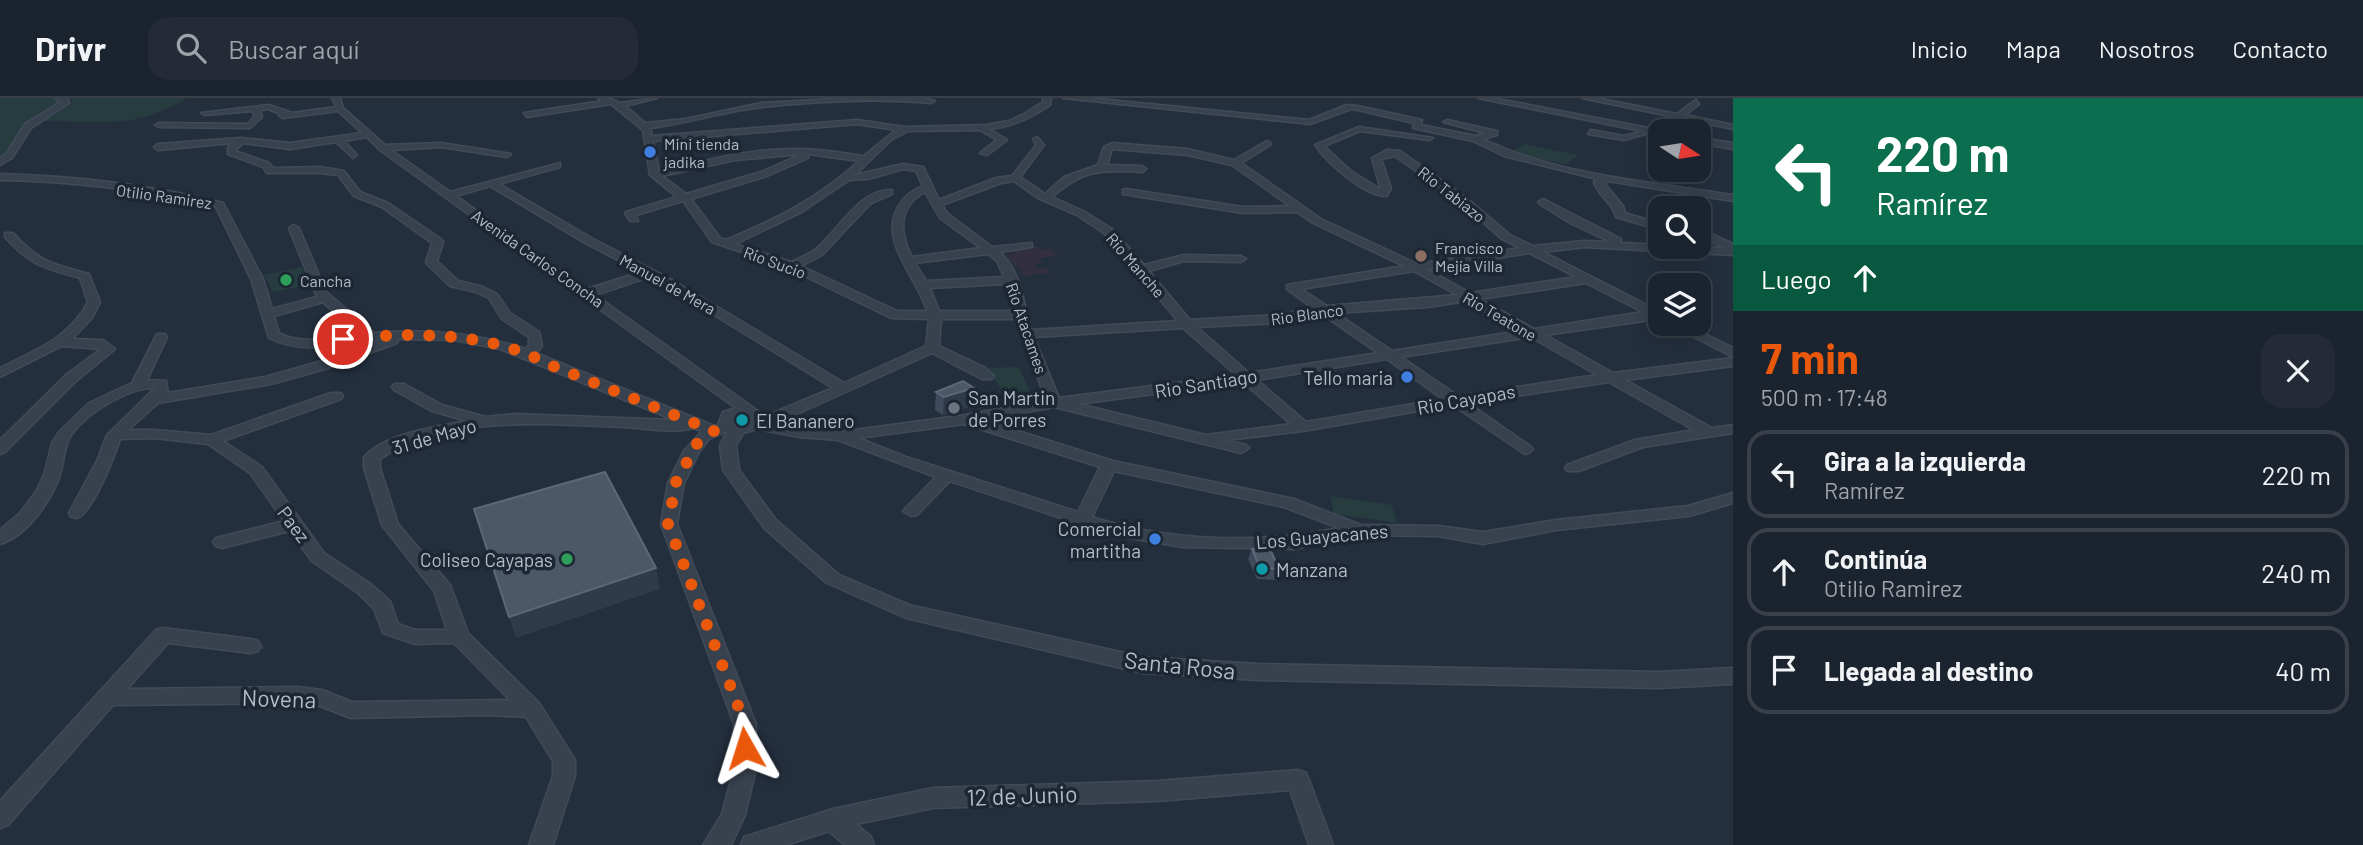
<!DOCTYPE html>
<html lang="es">
<meta charset="utf-8">
<style>
body{margin:0;font-family:Barlow,sans-serif;background:#242b36;color:#f1f3f6;height:100vh;display:flex;flex-direction:column;font-size:26px;white-space:nowrap}
*{box-sizing:border-box;margin:0}
p{font-size:23px;color:#a0a4aa}
.icon{flex:none;width:38px;height:38px;fill:none;stroke:currentColor;stroke-width:2;stroke-linecap:round;stroke-linejoin:round}
.map{position:relative;flex:1;overflow:hidden}
.drawer{display:flex;flex-direction:column;background:#1b232e;width:630px}
.drawer>*{flex:none}
.hud{background:#0b6e4f;color:#fff;overflow:hidden}
.needle{width:46px;rotate:102deg}
.controls{position:absolute;left:1648px;top:21px;display:grid;gap:14px}
.controls a{display:grid;place-items:center;width:63px;height:63px;border-radius:14px;background:#1b232e;box-shadow:0 4px 18px #0003,0 0 0 2px #39404a;font-size:35px}
.pin{position:absolute;display:grid;place-items:center;width:60px;height:60px;color:#fff;margin:-30px;border:4px solid #fff;border-radius:50%;box-shadow:0 2px 7px #0007}
.me{position:absolute;width:77px;margin:-38px;rotate:354deg;stroke-linejoin:round;filter:drop-shadow(0 0 5px #0008)}
.turn{display:flex;align-items:center;gap:24px;height:147px;padding:0 28px;font-size:32px}
.turn .icon{width:91px;height:91px;stroke-width:2.5}
.turn b{display:block;font-size:49px;line-height:60px}
.then{display:flex;align-items:center;height:66px;padding:0 28px;background:#0003;gap:14px;font-size:26px}
.round{display:grid;place-items:center;flex:none;width:74px;height:74px;border-radius:21px;background:#242b36}
.overview{display:flex;align-items:center;justify-content:space-between;height:119px;padding:0 28px}
h1{font-size:42px;font-weight:700;line-height:52px;color:#ea580c}
ul{padding:0;list-style:none}
li{display:flex;align-items:center;gap:21px;height:88px;margin:0 14px 10px;padding:0 14px;border:4px solid #39404a;border-radius:21px}
li div{flex:1}
li b{display:block;font-size:26px}
li em{font-style:normal}
header{display:flex;align-items:center;gap:42px;box-sizing:border-box;height:98px;padding:0 35px;background:#1b232e;border-bottom:2px solid #39404a}
header strong{font-size:33px}
nav{display:flex;gap:38px;margin-inline-start:auto;font-size:24px}
.search{width:490px;height:63px;background:#242b36;display:flex;align-items:center;gap:18px;box-sizing:border-box;padding:0 24px;border-radius:21px;color:#a0a4aa;font-size:26px}
main{display:flex;flex:1;min-height:0}
.map>svg:first-child{display:block}
.medical{fill:#32303f}
.green{fill:#263c3f}
.lines{fill:none;stroke-linecap:round;stroke-linejoin:round}
.minor-casing{stroke:#414a57;stroke-width:3}
.minor{fill:#38414e;fill-rule:evenodd}
.wall{fill:#3f4b5c}
.shaded-wall{fill:#2f3b4b}
.building{fill:#4b5868;stroke:#5c6777;stroke-width:2}
.route{stroke:#ea580c;stroke-width:12;stroke-dasharray:0 21.6}
.shop-dot{fill:#3f7fe0;stroke:#1d2633;stroke-width:2.5}
.education-dot{fill:#8d6e63;stroke:#1d2633;stroke-width:2.5}
.leisure-dot{fill:#2e9e5b;stroke:#1d2633;stroke-width:2.5}
.worship-dot{fill:#6b7280;stroke:#1d2633;stroke-width:2.5}
.culture-dot{fill:#0f9aa8;stroke:#1d2633;stroke-width:2.5}
.labels{text-anchor:middle;dominant-baseline:central;stroke-width:7;stroke-linejoin:round;paint-order:stroke}
.far-poi-label{font-size:16px;fill:#b4bcc9;stroke:#1d2633;text-anchor:start}
.far-street-label{font-size:16px;fill:#b4bcc9;stroke:#1d2633}
.poi-label{font-size:19px;fill:#b4bcc9;stroke:#1d2633;text-anchor:end}
.street-label{font-size:19px;fill:#b4bcc9;stroke:#1d2633}
.near-street-label{font-size:23px;fill:#b4bcc9;stroke:#1d2633}
</style>
<header>
<strong>Drivr</strong>
<div class="search"><svg class="icon" aria-label="search" viewBox="0 0 24 24"><circle cx="10" cy="10" r="6"/><path d="M15 15l6 6"/></svg>Buscar aquí</div>
<nav><a>Inicio</a><a>Mapa</a><a>Nosotros</a><a>Contacto</a></nav>
</header>
<main>
<div class="map">
<svg width="1733" height="747" viewBox="0 0 1733 747">
<rect width="100%" height="100%" fill="#242f3e"/>
<path class="medical" d="M1034,148L1042,151H1052L1059,158L1039,160L1043,165L1034,166L1037,171L1046,170L1052,175L1023,178L1019,168H1014L1006,157L1015,156L1011,150Z"/>
<g class="green">
<path d="M0,0H63L67,1L32,25L7,59L0,63Z"/>
<path d="M72,0H186C139,32 96,23 42,23L71,6Z"/>
<path d="M1524,46L1578,57L1566,66L1511,55Z"/>
<path d="M302,169L308,187L273,194L264,177Z"/>
<path d="M1019,269L1030,294L1022,304L1015,305L1003,295L988,270Z"/>
<path d="M1330,398L1392,407L1397,425L1334,416Z"/>
</g>
<g class="lines">
<g class="minor-casing">
<g id="minor">
<path d="M55,0H68L69,5L31,30L12,60L0,67V60L6,56L25,26L61,4Z"/>
<path d="M332,0H340L343,10L385,47L441,45L511,56L507,59L441,49L391,52L450,94L560,65V69L499,86L593,141L672,182L844,285L926,248L929,221L891,220L788,170L712,144L683,103L636,117L638,123H630L625,116L626,114L677,99L650,77L643,32L611,6L527,19L524,15L603,3L598,0H608L620,5L657,0L625,8L645,25L686,21L761,5L853,0H922L935,3L931,5C876,0 817,3 763,9C725,13 688,25 650,30L652,38L857,22L905,29L986,27L1009,23L1024,16L1043,4V0H1051L1050,7C1031,20 1011,29 989,31L1007,42L987,57L980,55L997,42L980,32L908,33L891,42L855,77L903,66L923,69L939,102L996,80L1012,78L1034,50L1036,47L1033,41L1037,39L1044,47L1020,79L1045,96L1064,79L1098,67L1104,49L1112,45L1187,51L1234,62L1267,43L1271,45L1270,47L1241,65L1321,121L1417,166L1520,150L1502,141L1460,104L1395,58L1381,61L1391,90L1387,98C1365,99 1327,65 1315,47L1359,29L1433,40L1429,42L1360,33L1324,48L1351,73L1381,92L1372,60L1387,52L1400,53L1466,100L1510,137L1533,148L1584,143L1611,144L1570,125L1540,106L1538,104L1543,101L1621,141V145L1725,150L1699,138V131L1703,132L1733,146V157L1584,149L1543,154L1661,214V220L1658,221L1545,237L1613,275L1733,260V268L1625,282L1712,330L1733,327V335L1643,349L1579,373H1567L1565,370L1567,367L1635,342L1694,332L1609,284L1468,305L1530,348L1533,351L1530,354L1525,356L1453,307L1303,333L1226,342L1246,347L1249,350L1241,355L1054,309L983,322L1113,363L1294,401L1361,427L1438,428L1483,434L1556,422L1688,408L1733,395V405L1689,418L1556,432L1483,446L1438,438L1359,437L1293,451L1182,449L1112,437L950,383L917,417L911,418L903,413L936,379L838,342L799,339L757,331L743,335L736,348L739,372L776,422L839,477L909,507L1143,559L1258,566L1659,574L1733,570V586L1659,590L1258,582L1143,575L906,520L827,485L764,430L723,372L720,348L727,333L709,341L699,354L684,385L677,426L756,626L755,675L745,717L731,747H703L722,716L733,675L734,626L661,426L668,385L684,353L702,333L693,330C673,336 644,330 623,329C548,326 445,316 380,361V370L398,426L450,487L468,535L539,605L575,662V678L553,747H529L553,678V663L526,619L487,617L351,620L320,608L298,605L113,607L8,727L0,730V703L156,532L163,530L251,541L258,543L261,548L258,553L251,555L168,545L127,591L298,589L322,592L352,604L510,602L454,545L415,546L383,535L374,511L358,495L312,463L290,433L222,450L216,448L213,444L216,440L284,423L250,375L208,346L155,340L120,341C115,357 92,416 77,420L71,419L69,415L97,363L107,337L155,290C128,289 82,317 69,341C64,351 64,362 61,373C54,399 28,438 0,446V432L19,416L36,394L45,374L52,345L59,334L89,305L132,285L157,236H165L167,239L147,282L166,283L168,295L265,279L315,265L381,242C343,245 304,258 269,240L251,181L216,109C151,92 67,83 0,82V76C74,78 152,87 223,105L263,181L272,211L317,199L289,130L294,127L299,130L326,194L374,235C426,230 476,235 526,251L529,247V239L502,221L489,200L476,194L450,188L427,166L426,164L432,145L382,109L354,98L338,77L320,75H267L263,69L228,56V49L232,45L158,52L154,49L158,46L241,40L290,45L362,35L338,13L283,20L279,18L281,16L268,11L260,12L262,19L250,30L159,29L155,27L159,25L248,26L254,19L253,13L205,17L201,15L269,7L292,15L336,9ZM857,26L896,32L864,58C842,55 821,51 799,51C751,50 705,63 659,73L653,43ZM367,39L380,52L736,310L723,314L718,327L714,328L536,255L542,248L539,234L510,215L497,196L483,189L458,183L437,163L443,144L442,142L388,105L360,94L344,73L320,69L273,70L269,65L235,53L243,45L290,51L336,44L353,60L357,57L344,43ZM1112,51L1187,57L1232,67L1290,108L1243,109L1126,91L1123,92V96L1243,115L1297,114L1313,125L1404,168L1287,187V191L1313,210L1276,217L1190,222L1149,173L1184,163L1241,164L1246,161L1241,158L1184,157L1144,167L1112,131L1083,113L1052,99C1084,71 1101,72 1142,74L1146,71L1142,68L1107,67ZM802,56L761,74L686,96L662,78L735,62ZM808,56L859,63C820,99 775,122 726,142L720,140L691,101L767,78L808,60ZM903,71L916,73L923,88C912,92 904,99 898,109C878,144 918,180 927,213H897L801,168L822,157L870,106L892,96V92C860,90 838,133 816,151C809,157 799,160 791,164L735,146L800,115L849,82L868,81ZM1014,83L1038,100L1077,117L1104,135L1178,223L1031,232C1024,208 1020,169 999,154L1032,149V145L992,149L948,116L942,107L1001,85ZM490,88L585,145L641,174L587,191L456,98ZM925,94L940,120L981,150L912,159C899,135 898,108 925,94ZM1529,155L1576,179L1470,195L1427,171ZM988,156L997,163L1004,179L926,183L915,165ZM1414,173L1457,197L1327,208L1301,191ZM649,179L664,186L833,290L766,318L755,311L595,197ZM1586,185L1643,214L1534,231L1480,201ZM1006,186L1014,213H939L930,190ZM1466,203L1520,233L1392,253L1336,215L1428,209ZM323,204L360,236C333,239 304,248 279,235L274,218ZM1322,216L1378,255L1249,275L1197,229L1276,225ZM941,221H1016L1046,302L966,317L840,334L771,325L786,321L932,255L982,281H992L994,278L984,269L939,248ZM1183,230L1236,277L1059,300L1034,239ZM1531,239L1597,277L1458,298L1401,259ZM398,241L454,242L500,251L674,322L515,316L486,319L442,307L404,286H394L392,289L394,292L432,313L467,323C438,328 384,336 364,359V370L382,427L434,493L447,532H415L398,526L390,503L372,487L324,455L262,369L223,343L341,301L343,298L341,295H331L211,337L155,332H128L158,305L271,286L325,271L397,245ZM1387,261L1443,301L1306,324L1257,282ZM1243,284L1291,326L1206,337L1078,306ZM743,317L751,320L750,324L739,327L733,324L734,320ZM964,326L1100,369L1078,414L906,359L858,340ZM1114,373L1284,409L1339,430C1261,446 1168,444 1092,419Z"/>
<path d="M1063,0H1089L1309,22L1347,7L1358,8L1422,22L1421,27L1476,38L1485,35L1443,24L1447,22L1497,33V37L1483,41C1560,78 1650,84 1733,97V103L1608,83L1604,85L1623,108L1625,115L1661,126V132L1616,119C1613,105 1598,98 1594,84L1597,81L1504,58L1473,43L1413,30L1414,25L1358,12L1351,11L1310,26Z"/>
<path d="M1478,0H1493L1664,33H1661V37Z"/>
<path d="M1582,0H1597L1677,16L1696,2L1699,6L1685,17L1733,27V31Z"/>
<path d="M1591,32L1624,38L1641,34L1645,36L1624,42L1588,36Z"/>
<path d="M1699,40L1733,45V51L1699,45Z"/>
<path d="M1660,101L1673,110H1662L1655,104Z"/>
<path d="M5,135H13C39,164 52,166 89,176L100,204L92,220L72,241L103,242L115,251L76,283L5,354L0,356V342L66,277L101,251L62,248L0,279V270C34,253 70,240 88,204L80,180C44,170 31,168 5,139Z"/>
<path d="M1669,226H1684L1733,250V259Z"/>
<path d="M1298,672L1306,675L1309,682L1333,747H1309L1290,692L1158,703L933,710L856,726L871,739L874,747H845L829,733L786,747H741L744,739L833,711L933,690L1158,683Z"/>
</g>
</g>
<use href="#minor" class="minor"/>
</g>
<g class="wall">
<path d="M974,290L972,308L943,317L935,312L936,294Z"/>
<path d="M1252,451L1279,471L1276,482L1257,481L1248,461Z"/>
</g>
<g class="shaded-wall">
<path d="M974,290L972,308L943,317L944,299Z"/>
<path d="M656,470L660,491L516,540L509,519Z"/>
</g>
<g class="building">
<path d="M963,283L974,290L944,299L936,294Z"/>
<path d="M605,374L656,470L509,519L474,411Z"/>
<path d="M1252,451H1270L1279,471L1260,470Z"/>
</g>
<g class="lines">
<path class="route" d="M343,241C411,234 489,233 550,267L714,333L699,342L676,384L668,426L745,626V650"/>
</g>
<g class="shop-dot">
<circle cx="650" cy="54" r="7"/>
<circle cx="1407" cy="279" r="7"/>
<circle cx="1155" cy="441" r="7"/>
</g>
<circle class="education-dot" cx="1421" cy="158" r="7"/>
<g class="leisure-dot">
<circle cx="286" cy="182" r="7"/>
<circle cx="567" cy="461" r="7"/>
</g>
<circle class="worship-dot" cx="954" cy="310" r="7"/>
<g class="culture-dot">
<circle cx="742" cy="322" r="7"/>
<circle cx="1262" cy="471" r="7"/>
</g>
<g class="labels">
<g class="far-poi-label">
<text x="664" y="45">Mini tienda<tspan x="664" dy="18">jadika</tspan></text>
<text x="1435" y="149">Francisco<tspan x="1435" dy="18">Mejía Villa</tspan></text>
<text x="300" y="182">Cancha</text>
</g>
<g class="far-street-label">
<text transform="translate(1452 96) rotate(38)">Rio Tabiazo</text>
<text transform="translate(164 98) rotate(8)">Otilio Ramirez</text>
<text transform="translate(538 160) rotate(35)">Avenida Carlos Concha</text>
<text transform="translate(775 164) rotate(20)">Rio Sucio</text>
<text transform="translate(1136 167) rotate(49)">Rio Manche</text>
<text transform="translate(668 186) rotate(29)">Manuel de Mera</text>
<text transform="translate(1307 216) rotate(-8)">Rio Blanco</text>
<text transform="translate(1500 218) rotate(30)">Rio Teatone</text>
<text transform="translate(1027 230) rotate(71)">Rio Atacames</text>
</g>
<g class="poi-label">
<text x="1393" y="279">Tello maria</text>
<text x="968" y="299" text-anchor="start">San Martin<tspan x="968" dy="22">de Porres</tspan></text>
<text x="756" y="322" text-anchor="start">El Bananero</text>
<text x="1141" y="430">Comercial<tspan x="1141" dy="22">martitha</tspan></text>
<text x="553" y="461">Coliseo Cayapas</text>
<text x="1276" y="471" text-anchor="start">Manzana</text>
</g>
<g class="street-label">
<text transform="translate(1206 285) rotate(-9)">Rio Santiago</text>
<text transform="translate(1466 301) rotate(-10)">Rio Cayapas</text>
<text transform="translate(434 338) rotate(-16)">31 de Mayo</text>
<text transform="translate(294 426) rotate(53)">Paez</text>
<text transform="translate(1322 438) rotate(-5)">Los Guayacanes</text>
</g>
<g class="near-street-label">
<text transform="translate(1180 567) rotate(6)">Santa Rosa</text>
<text transform="translate(279 600) rotate(2)">Novena</text>
<text transform="translate(1022 697) rotate(-2)">12 de Junio</text>
</g>
</g>
</svg>
<div class="controls">
<a><svg class="needle" viewBox="-14 -14 28 28"><path d="M0-13l5 13h-10z" fill="#e53935"/><path d="M0 13l5-13h-10z" fill="#a0a4aa"/></svg></a>
<a><svg class="icon" aria-label="search" viewBox="0 0 24 24"><circle cx="10" cy="10" r="6"/><path d="M15 15l6 6"/></svg></a>
<a><svg class="icon" aria-label="layers" viewBox="0 0 24 24"><path d="M12 4l9 5-9 5-9-5zM3 14l9 5 9-5"/></svg></a>
</div>
<div class="pin" style="left:343px;top:241px;background:#d93025"><svg class="icon" aria-label="arrive" viewBox="0 0 24 24"><path d="M6 21V4h12l-3 4 3 4H6"/></svg></div>
<svg class="me" style="left:745px;top:650px" viewBox="-20 -20 40 40"><path d="M0-17L14 15 0 8-14 15z" fill="#ea580c" stroke="#fff" stroke-width="4"/></svg>
</div>
<section class="drawer">
<div class="hud">
<div class="turn"><svg class="icon" aria-label="left" viewBox="0 0 24 24"><path d="M17 20v-9H6M10 6l-5 5 5 5"/></svg><div><b>220 m</b>Ramírez</div></div>
<div class="then">Luego<svg class="icon" aria-label="ahead" viewBox="0 0 24 24"><path d="M12 20V5M6 11l6-6 6 6"/></svg></div>
</div>
<div class="overview"><div><h1>7 min</h1><p>500 m · 17:48</p></div><a class="round"><svg class="icon" aria-label="close" viewBox="0 0 24 24"><path d="M6 6l12 12M18 6L6 18"/></svg></a></div>
<ul>
<li><svg class="icon" aria-label="left" viewBox="0 0 24 24"><path d="M17 20v-9H6M10 6l-5 5 5 5"/></svg><div><b>Gira a la izquierda</b><p>Ramírez</p></div><em>220 m</em></li>
<li><svg class="icon" aria-label="ahead" viewBox="0 0 24 24"><path d="M12 20V5M6 11l6-6 6 6"/></svg><div><b>Continúa</b><p>Otilio Ramirez</p></div><em>240 m</em></li>
<li><svg class="icon" aria-label="arrive" viewBox="0 0 24 24"><path d="M6 21V4h12l-3 4 3 4H6"/></svg><div><b>Llegada al destino</b></div><em>40 m</em></li>
</ul>
</section>
</main>
